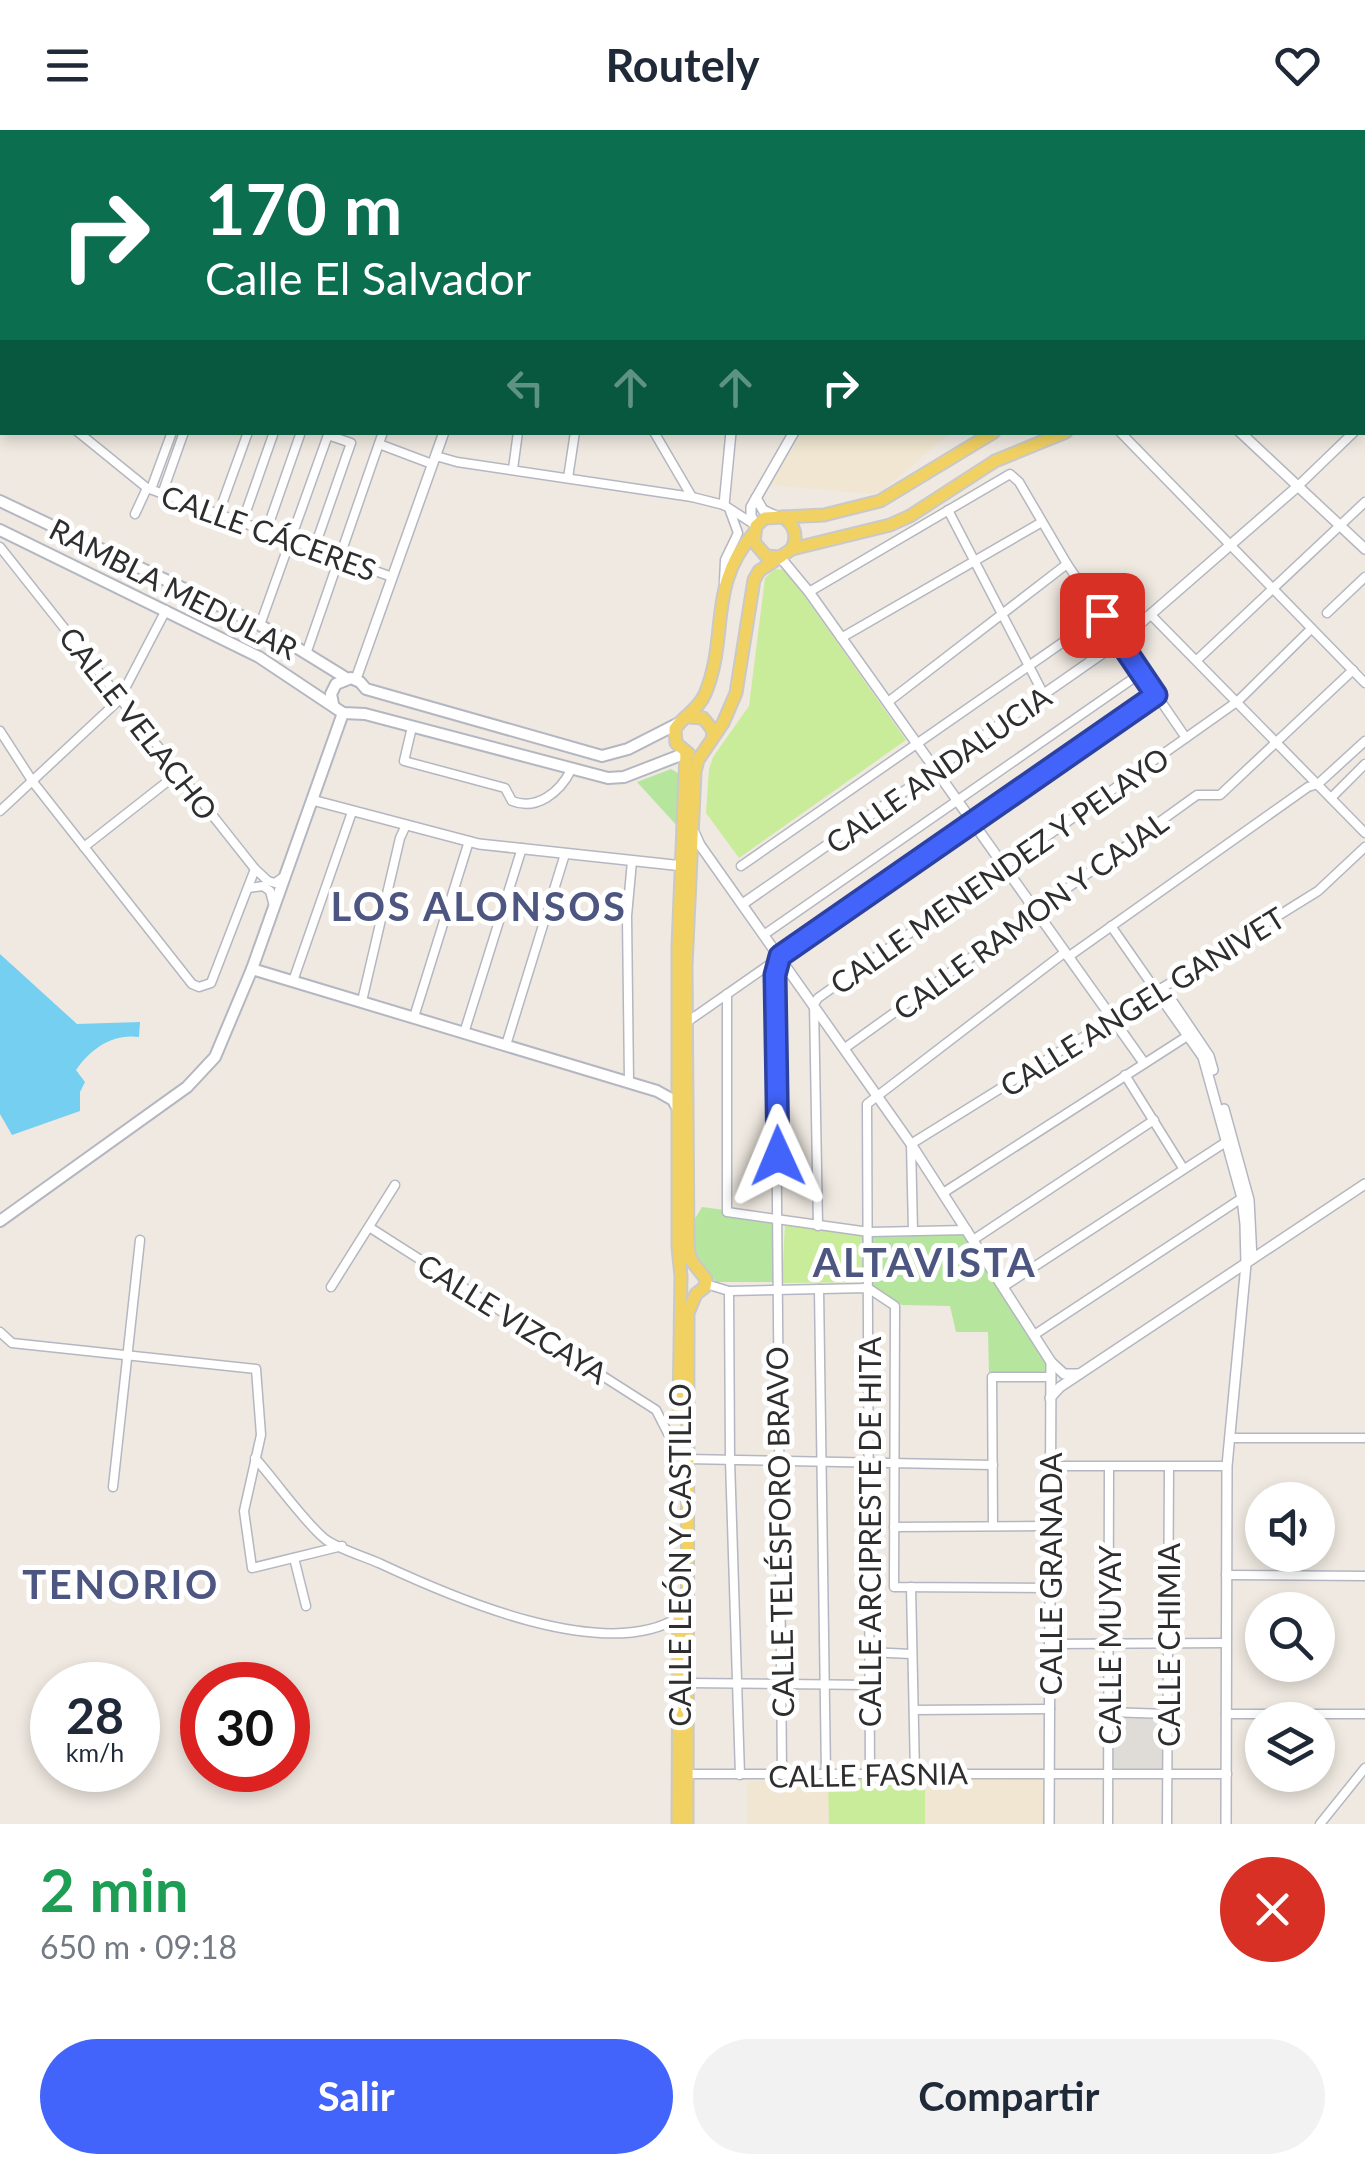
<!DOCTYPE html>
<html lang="es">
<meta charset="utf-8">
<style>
body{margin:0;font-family:Lato,sans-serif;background:#f2f2f3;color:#1f2937;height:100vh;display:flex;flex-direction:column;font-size:38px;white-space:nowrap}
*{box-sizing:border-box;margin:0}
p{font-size:32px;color:#747a83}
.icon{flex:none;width:55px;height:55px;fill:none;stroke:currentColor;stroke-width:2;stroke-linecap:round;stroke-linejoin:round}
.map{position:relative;height:1694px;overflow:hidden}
.details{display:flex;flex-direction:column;background:#fff;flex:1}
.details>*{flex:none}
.hud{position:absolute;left:0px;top:0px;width:1365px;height:305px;box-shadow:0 5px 15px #0003;background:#0b6e4f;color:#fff;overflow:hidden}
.controls{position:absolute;left:1245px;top:1352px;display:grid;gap:20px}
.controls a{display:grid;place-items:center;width:90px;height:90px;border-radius:50%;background:#fff;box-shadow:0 5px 15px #0003;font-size:50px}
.speed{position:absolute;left:30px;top:1532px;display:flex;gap:20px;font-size:50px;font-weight:700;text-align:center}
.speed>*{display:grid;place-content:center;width:130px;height:130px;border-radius:50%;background:#fff;box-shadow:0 5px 15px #0003;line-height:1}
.speed small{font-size:25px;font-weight:400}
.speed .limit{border:15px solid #d22;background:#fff;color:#111}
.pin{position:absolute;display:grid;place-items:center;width:85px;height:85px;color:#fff;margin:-42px;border-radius:20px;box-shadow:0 5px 15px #0006}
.me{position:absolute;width:110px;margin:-55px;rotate:359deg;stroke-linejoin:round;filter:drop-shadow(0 0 8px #0008)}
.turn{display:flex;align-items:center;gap:35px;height:210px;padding:0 40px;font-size:45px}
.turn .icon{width:130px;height:130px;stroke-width:2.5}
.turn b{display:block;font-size:70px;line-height:85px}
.lanes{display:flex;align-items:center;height:95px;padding:0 40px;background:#0003;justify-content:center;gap:50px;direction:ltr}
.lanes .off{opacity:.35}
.round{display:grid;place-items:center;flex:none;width:105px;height:105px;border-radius:52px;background:#f2f2f3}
.overview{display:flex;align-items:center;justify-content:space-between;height:170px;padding:0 40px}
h1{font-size:60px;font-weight:700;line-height:75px;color:#1e9e55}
.button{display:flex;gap:20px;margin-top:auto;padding:20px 40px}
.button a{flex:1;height:115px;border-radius:60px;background:#4264fb;color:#fff;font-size:40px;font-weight:700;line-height:115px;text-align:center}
.button a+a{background:#f2f2f3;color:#1f2937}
header{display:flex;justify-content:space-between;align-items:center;height:130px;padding:0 40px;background:#fff;font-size:45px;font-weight:700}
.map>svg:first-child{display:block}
.education{fill:#f0e6d1}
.green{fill:#b6e59e}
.pitch{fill:#c9ec9a}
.plaza{fill:#dfdcd8}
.water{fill:#75cff0}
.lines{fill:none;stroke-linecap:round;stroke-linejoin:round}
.minor-casing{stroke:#b4b7c1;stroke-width:11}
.tertiary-casing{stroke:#b4b7c1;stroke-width:12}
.secondary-casing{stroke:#b4b7c1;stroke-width:14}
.primary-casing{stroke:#c9c9c9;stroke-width:15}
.minor{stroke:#fff;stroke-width:8}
.tertiary{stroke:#fff;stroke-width:9}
.secondary{stroke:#fff;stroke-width:10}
.primary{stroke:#f2d163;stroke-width:11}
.route-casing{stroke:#2b41a3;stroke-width:25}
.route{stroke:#4264fb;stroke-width:18}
.labels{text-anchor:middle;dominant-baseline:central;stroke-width:10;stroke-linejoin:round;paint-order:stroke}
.street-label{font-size:30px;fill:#2e2e2e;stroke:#fff}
.district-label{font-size:40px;font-weight:bold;letter-spacing:2.5px;fill:#4d5680;stroke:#fff}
</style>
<header><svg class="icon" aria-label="menu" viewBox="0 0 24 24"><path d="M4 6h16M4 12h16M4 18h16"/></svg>Routely<svg class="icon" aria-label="heart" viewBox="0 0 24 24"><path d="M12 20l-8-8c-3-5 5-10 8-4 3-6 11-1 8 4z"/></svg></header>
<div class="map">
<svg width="1365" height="1694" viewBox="0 0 1365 1694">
<rect width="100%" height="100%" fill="#efe9e1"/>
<g class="education">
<path d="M947,303L949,304L882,361L871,364L770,355L802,303Z"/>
<path d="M1045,1649V1694H925V1650Z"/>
<path d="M828,1650L829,1694H747V1651Z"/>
</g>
<g class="green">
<path d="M671,639L681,645L680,699L637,652Z"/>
<path d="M702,1077L724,1080V1086L776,1094L774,1152H716L694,1126L691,1095Z"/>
<path d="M963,1104L1048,1236V1244H989L988,1202H956L950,1176L902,1175L872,1156V1105Z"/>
</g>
<g class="pitch">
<path d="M775,439L786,440L906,610L739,728L706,683L709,639L713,627L749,576L765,448Z"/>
<path d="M785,1094L865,1105V1152L782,1153Z"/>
<path d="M828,1650H925V1694H829Z"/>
</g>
<path class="plaza" d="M1110,1584L1166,1585V1641H1110Z"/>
<path class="water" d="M0,824L77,894L140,892L139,907C113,903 90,919 76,940L85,952L80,962V981L12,1005L0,984Z"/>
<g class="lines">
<g class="minor-casing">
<g id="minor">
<path d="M235,0L239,2"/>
<path d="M344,0L348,2"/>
<path d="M433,0L434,2"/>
<path d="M980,0L983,2"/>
<path d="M1107,0L1113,2"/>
<path d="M1256,0L1259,2"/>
<path d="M1307,0L1309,2"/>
<path d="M268,2L269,0"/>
<path d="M335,2L336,0"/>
<path d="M477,2V0"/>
<path d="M629,2L630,0"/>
<path d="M654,2L655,0"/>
<path d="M700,2L701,0"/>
<path d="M799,2V0"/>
<path d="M1167,2L1168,0"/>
<path d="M1362,51L1365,52"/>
<path d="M0,239L2,242"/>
<path d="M1362,294L1365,292"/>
<path d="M78,302L147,358L392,447"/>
<path d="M654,302L692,367"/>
<path d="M1120,302L1365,553"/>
<path d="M379,314L432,334"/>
<path d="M436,326L457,332L692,367L724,375L755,395"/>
<path d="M513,339L518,302"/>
<path d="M568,348L575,302"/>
<path d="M1297,357L1354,302"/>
<path d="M151,359L172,302"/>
<path d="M162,364L184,302"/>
<path d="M948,380L1044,565"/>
<path d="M135,384L147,358"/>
<path d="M218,385L248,302"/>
<path d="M242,393L274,302"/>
<path d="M266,402L301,302"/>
<path d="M0,417L255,739L268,751L275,753L282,748"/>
<path d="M724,452L725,430L738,403L730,381"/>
<path d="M809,462L1010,344L1019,352L1067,434L1186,608"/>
<path d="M1327,483L1365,447"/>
<path d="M1151,485L1365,703"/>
<path d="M260,495L328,305L351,313L314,419"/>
<path d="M841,508L1042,392"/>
<path d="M306,524L383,302"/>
<path d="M1197,530L1365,372"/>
<path d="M888,572L1067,434"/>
<path d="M412,597L404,631L505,658L512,671C537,681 560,662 571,640"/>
<path d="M0,601L33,652L192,854L199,857L211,853L255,739"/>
<path d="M1331,668L1365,634"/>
<path d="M0,681L119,570L166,480"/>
<path d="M84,717L177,644"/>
<path d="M741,736L1102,485"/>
<path d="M248,758L263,756L270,761L274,776"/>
<path d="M1111,796L1157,862"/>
<path d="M765,804L1141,543"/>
<path d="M780,826L775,845L782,1645"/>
<path d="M1068,827L1308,657L1318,654L1365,611"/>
<path d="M293,851L352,682"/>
<path d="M727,864V1082L869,1102L967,1100"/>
<path d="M362,871L400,708L406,695"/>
<path d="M414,887L469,711"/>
<path d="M687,892L1156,565"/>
<path d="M464,903L522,718"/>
<path d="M506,915L565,724"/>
<path d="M845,918L1197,665H1220L1353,540"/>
<path d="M1125,945L1183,1038"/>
<path d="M629,952L627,786L632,731"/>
<path d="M943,1063L1189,905"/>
<path d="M818,1096L814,874L818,868L1238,571L1311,499"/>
<path d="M369,1097L656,1280L679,1325"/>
<path d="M913,1101L911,1014L1318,761L1365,717"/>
<path d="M973,1110L1154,990"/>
<path d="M706,1154L729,1161L868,1158L895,1176L894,1457L1050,1458"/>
<path d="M331,1157L395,1055"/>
<path d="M1003,1157L1229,1010"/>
<path d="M819,1159L826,1645"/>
<path d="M729,1161L730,1330L740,1645"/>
<path d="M0,1202L12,1213L256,1239L261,1305L244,1381L252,1438L342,1416"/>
<path d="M1034,1205L1242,1068"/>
<path d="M1230,1308H1365"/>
<path d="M255,1328C274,1349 305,1393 325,1409C340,1420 364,1426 381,1434C454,1468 605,1534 679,1487"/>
<path d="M686,1329L993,1335"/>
<path d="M1050,1336H1227"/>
<path d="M113,1357L140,1110"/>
<path d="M993,1396L992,1247H1051"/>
<path d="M894,1397L1049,1396"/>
<path d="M294,1428L306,1476"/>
<path d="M1226,1445L1365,1446"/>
<path d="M911,1457L915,1643"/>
<path d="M1049,1514L1226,1513"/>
<path d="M869,1522L911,1524"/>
<path d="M687,1553L871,1555"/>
<path d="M914,1580L1050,1579"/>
<path d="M1108,1582L1167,1584"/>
<path d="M1226,1584H1365"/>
<path d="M687,1644H1227"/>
<path d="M870,1646L867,974L1064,823"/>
<path d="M1108,1694L1109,1337"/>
<path d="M1167,1694L1169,1337"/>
<path d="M1320,1694L1365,1638"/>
</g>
</g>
<g class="tertiary-casing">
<g id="tertiary">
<path d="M39,2L41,0"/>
<path d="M50,2L52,0"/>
<path d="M574,2L576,0"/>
<path d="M760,2V0"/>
<path d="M972,2L973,0"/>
<path d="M0,45L2,42"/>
<path d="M0,89L2,95"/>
<path d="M0,113L2,112"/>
<path d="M1240,302L1365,419"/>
<path d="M756,368L763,380L776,386"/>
<path d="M724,375L731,302"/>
<path d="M756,396L751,386V377L794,302"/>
<path d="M780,427L809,462L1144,933"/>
<path d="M356,549L444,302"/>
<path d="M312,670L479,714L683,736"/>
<path d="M694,702L700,715L911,1014L1051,1232L1064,1244H1079"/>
<path d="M744,773L1120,511L1297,357"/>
<path d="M1163,858L1209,926L1213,940"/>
<path d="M1157,862L1203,927L1242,1068L1245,1094L1246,1134L1227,1336L1226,1694"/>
<path d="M1224,979L1249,1070L1252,1129"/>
<path d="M1050,1268L1060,1257L1365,1054"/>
<path d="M1049,1694L1051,1232"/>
</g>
</g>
<g class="secondary-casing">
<g id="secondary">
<path d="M0,371L260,495L346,548"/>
<path d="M0,400L259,527L343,583L365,584L608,648L624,647L686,623"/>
<path d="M333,574L331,564L336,554L351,548L360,552L366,559L602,626L628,619L679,593"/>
<path d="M252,839L657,961L673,970L678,979"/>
<path d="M0,1091L187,957L215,927L252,839L343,583"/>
</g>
</g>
<g class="primary-casing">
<g id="primary">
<path d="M1362,92L1365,89"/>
<path d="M1362,132L1365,129"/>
<path d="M783,387L824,385L880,371L994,302"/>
<path d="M780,427L766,426L754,412L756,396L765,388L783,387C795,395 798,406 792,419"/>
<path d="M689,587L703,588L712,599L713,606"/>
<path d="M689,624L676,613L675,599C683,586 698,580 705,564C729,507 707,455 754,403"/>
<path d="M679,1285L681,1146L678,1117V817L686,623"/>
<path d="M678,1694L679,1478"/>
<path d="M687,1694L688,1183L696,1164L705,1157L706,1149L690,1129L688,1114L686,836L695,642L698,630L723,593L736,563L754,450L759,441L792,419L890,395L910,386L995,331L1066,302"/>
</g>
</g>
<use href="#minor" class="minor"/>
<use href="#tertiary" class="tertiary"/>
<use href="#secondary" class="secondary"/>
<use href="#primary" class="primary"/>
</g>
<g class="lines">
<g class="route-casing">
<path id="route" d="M778,1026L775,845L780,826L1156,565L1102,485"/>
</g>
<use href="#route" class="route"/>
</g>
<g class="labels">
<g class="street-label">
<text transform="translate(269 402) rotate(20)">CALLE CÁCERES</text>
<text transform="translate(174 458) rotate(27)">RAMBLA MEDULAR</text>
<text transform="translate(139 593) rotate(52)">CALLE VELACHO</text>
<text transform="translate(938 639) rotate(-35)">CALLE ANDALUCIA</text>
<text transform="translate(999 740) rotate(-35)">CALLE MENENDEZ Y PELAYO</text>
<text transform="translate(1030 785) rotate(-36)">CALLE RAMON Y CAJAL</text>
<text transform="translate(1142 871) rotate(-32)">CALLE ANGEL GANIVET</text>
<text transform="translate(513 1188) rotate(32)">CALLE VIZCAYA</text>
<text transform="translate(779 1402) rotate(-91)">CALLE TELÉSFORO BRAVO</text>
<text transform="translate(869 1402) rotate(-90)">CALLE ARCIPRESTE DE HITA</text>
<text transform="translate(679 1425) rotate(-90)">CALLE LEÓN Y CASTILLO</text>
<text transform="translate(1050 1444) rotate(-90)">CALLE GRANADA</text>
<text transform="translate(1109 1515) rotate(-90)">CALLE MUYAY</text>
<text transform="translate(1168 1515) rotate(-90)">CALLE CHIMIA</text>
<text transform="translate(868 1644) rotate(-1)">CALLE FASNIA</text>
</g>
<g class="district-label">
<text x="479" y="776">LOS ALONSOS</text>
<text x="925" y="1132">ALTAVISTA</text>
<text x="121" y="1454">TENORIO</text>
</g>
</g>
</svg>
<div class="controls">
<a><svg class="icon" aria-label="sound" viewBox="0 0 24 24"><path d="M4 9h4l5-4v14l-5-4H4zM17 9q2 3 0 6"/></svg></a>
<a><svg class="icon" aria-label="search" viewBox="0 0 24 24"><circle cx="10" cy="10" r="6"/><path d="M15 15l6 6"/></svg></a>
<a><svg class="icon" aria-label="layers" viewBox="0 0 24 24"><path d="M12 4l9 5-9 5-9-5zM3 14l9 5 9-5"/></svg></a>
</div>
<div class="speed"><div>28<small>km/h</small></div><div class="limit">30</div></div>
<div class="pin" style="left:1102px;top:485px;background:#d93025"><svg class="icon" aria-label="arrive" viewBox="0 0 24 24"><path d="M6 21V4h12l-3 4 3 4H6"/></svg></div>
<svg class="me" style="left:778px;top:1026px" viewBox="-20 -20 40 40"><path d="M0-17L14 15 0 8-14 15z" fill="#4264fb" stroke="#fff" stroke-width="4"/></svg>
<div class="hud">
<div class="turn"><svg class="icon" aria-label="right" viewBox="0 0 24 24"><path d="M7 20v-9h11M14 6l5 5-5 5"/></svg><div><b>170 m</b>Calle El Salvador</div></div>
<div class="lanes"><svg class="icon off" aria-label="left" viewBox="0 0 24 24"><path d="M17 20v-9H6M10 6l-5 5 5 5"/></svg><svg class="icon off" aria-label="ahead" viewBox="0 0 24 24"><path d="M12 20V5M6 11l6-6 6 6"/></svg><svg class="icon off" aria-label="ahead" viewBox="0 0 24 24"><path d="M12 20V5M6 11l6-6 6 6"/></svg><svg class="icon" aria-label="right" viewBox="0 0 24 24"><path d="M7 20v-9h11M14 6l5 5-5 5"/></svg></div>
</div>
</div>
<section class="details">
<div class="overview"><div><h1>2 min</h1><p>650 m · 09:18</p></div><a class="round" style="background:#d93025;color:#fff"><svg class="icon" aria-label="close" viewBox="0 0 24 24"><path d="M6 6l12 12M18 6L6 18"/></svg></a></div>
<div class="button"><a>Salir</a><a>Compartir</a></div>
</section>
